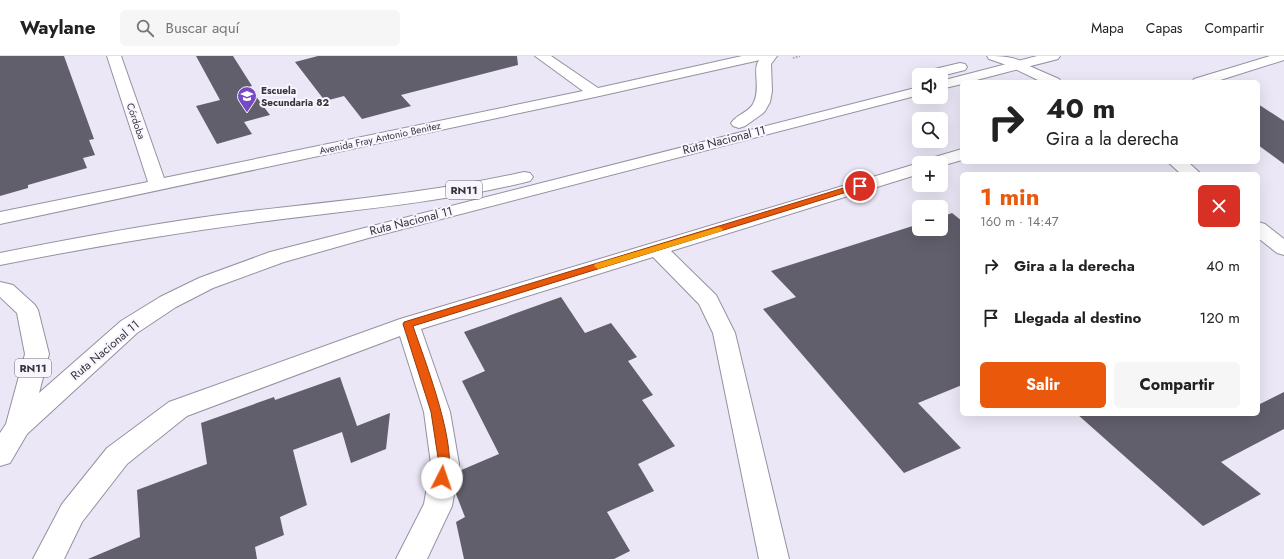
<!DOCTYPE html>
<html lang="es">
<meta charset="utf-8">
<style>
body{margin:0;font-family:Jost,sans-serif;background:#f6f6f6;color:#222;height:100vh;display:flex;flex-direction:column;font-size:15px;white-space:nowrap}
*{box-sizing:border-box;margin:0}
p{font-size:13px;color:#767676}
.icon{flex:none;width:22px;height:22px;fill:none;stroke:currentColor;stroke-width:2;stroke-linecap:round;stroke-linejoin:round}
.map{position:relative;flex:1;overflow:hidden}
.panel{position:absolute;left:960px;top:116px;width:300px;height:244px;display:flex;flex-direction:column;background:#fff;border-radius:6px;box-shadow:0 4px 16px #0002}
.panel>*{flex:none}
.guide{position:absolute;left:960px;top:24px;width:300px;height:84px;border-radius:6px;box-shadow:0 4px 16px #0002;background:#fff;color:#222;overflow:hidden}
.tools{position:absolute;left:912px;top:12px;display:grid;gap:8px}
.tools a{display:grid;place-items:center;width:36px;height:36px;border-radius:6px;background:#fff;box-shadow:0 4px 16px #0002;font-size:20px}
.pin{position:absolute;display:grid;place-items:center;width:34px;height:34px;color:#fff;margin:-17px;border:2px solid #fff;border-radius:50%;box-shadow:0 1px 4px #0007}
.me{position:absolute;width:44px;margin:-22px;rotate:4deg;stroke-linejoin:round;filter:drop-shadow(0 0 3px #0008)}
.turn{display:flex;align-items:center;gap:14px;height:84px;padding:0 20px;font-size:18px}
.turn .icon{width:52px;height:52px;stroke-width:2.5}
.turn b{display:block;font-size:28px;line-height:34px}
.round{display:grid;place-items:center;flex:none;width:42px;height:42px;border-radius:6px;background:#f6f6f6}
.overview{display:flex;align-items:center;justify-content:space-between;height:68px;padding:0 20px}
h1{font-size:24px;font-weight:700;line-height:30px;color:#ea580c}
.cta{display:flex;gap:8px;margin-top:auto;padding:8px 20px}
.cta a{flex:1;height:46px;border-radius:6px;background:#ea580c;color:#fff;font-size:16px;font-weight:700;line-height:46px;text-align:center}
.cta a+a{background:#f6f6f6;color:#222}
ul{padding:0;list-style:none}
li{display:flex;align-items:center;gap:12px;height:52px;padding:0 20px}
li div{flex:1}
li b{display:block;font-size:15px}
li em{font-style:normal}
header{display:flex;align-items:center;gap:24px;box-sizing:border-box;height:56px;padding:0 20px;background:#fff;border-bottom:1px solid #e0e0e0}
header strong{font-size:19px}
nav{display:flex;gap:22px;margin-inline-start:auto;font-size:14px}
.search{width:280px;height:36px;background:#f6f6f6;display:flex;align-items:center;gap:10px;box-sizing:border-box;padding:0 14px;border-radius:6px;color:#767676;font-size:15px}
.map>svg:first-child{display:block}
.building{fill:#625f6c}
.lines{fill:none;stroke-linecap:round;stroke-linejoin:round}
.minor-casing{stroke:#95919f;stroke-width:2}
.secondary-casing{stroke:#95919f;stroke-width:2}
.trunk-casing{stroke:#95919f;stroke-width:2}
.path{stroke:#a8a5b1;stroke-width:2;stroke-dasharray:1.5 1.5;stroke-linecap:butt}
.minor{fill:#fff;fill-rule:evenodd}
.secondary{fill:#fff;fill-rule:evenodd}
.trunk{fill:#fff;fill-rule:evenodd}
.route{fill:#ea580c;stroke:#983908}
.slow{fill:#f59e0b}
.labels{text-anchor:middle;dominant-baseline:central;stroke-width:4;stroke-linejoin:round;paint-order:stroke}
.far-poi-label{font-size:10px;font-weight:bold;fill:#36343a;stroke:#f8f5ff;text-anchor:start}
.far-street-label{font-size:10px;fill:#36343a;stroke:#f8f5ff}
.shield{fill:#f8f5ff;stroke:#706e75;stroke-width:1}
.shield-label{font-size:11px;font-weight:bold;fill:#36343a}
.street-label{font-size:12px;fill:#36343a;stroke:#f8f5ff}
</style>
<header>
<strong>Waylane</strong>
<div class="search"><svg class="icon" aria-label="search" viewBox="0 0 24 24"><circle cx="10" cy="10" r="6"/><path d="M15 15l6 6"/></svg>Buscar aquí</div>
<nav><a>Mapa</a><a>Capas</a><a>Compartir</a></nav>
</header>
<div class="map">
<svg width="1284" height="503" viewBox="0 0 1284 503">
<rect width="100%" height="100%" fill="#ebe7f6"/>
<g class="building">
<path d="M0,0H64L94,83L89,84L95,99L83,102L87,112L28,129V132L0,140Z"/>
<path d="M196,0H233L252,30L249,31L270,59L244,66L252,78L217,88L196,50L220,44Z"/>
<path d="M318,0H517L518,9L401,39L411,50L362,63L344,40L325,45L295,6Z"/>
<path d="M1258,48L1284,65V108L1258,89Z"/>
<path d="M952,157L962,165V329L918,347L961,392L904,417L763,253L796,241L771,215L919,168V173H941V161Z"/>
<path d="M561,241L585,277L611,267L637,301L628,305L653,339L642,344L675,390L638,408L654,435L607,456L630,495L614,503H464L456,466L465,461L456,438L459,415L499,398L462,325L485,315L464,276Z"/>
<path d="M340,321L357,370L390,357L386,393L351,407L342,376L293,394L307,449L280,461L284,479L255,491L257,503H88L140,481L137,434L207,408L201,367L274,341L275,344Z"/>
<path d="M1284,336V373L1221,406L1261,438L1203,470L1077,358H1258V349Z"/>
</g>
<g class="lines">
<g class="minor-casing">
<g id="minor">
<path d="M107,0H121L164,122L583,35L535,0H551L598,32L742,0H767L765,3L760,4L595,41L0,168V156L148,126Z"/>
<path d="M1270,0H1284V4L1214,26H1192L1194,23Z"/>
<path d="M1018,5L1059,23L1061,26H1042L1013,12L1011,9L1013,6Z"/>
<path d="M962,93V104L941,110V107H925L928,103Z"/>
<path d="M1168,106H1188L1201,118H1181Z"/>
<path d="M919,107V118L671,195L716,239L735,277L789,503H759L713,277L699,248L653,201L421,273L450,356L459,408L452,450L427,503H396L424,448L431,408L424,356L400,280L187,360L127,408L82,466L64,503H33L62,448L107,392L169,346L400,263Z"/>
<path d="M1258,166L1265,168L1284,183V199L1277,197L1258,182Z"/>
</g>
</g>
<g class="secondary-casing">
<path id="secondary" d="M987,0C999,0 1018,0 1025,9L1023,12L1018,13L989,3Z"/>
</g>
<g class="trunk-casing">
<g id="trunk">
<path d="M763,0H777L771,8L772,35L770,46L765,55L762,58L745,70L739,72L733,70L731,67C737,58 750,56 754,46C760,32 754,18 757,8C758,5 761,2 763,0Z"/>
<path d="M1037,0H1060L1058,3L969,26H962V28L941,33V25Z"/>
<path d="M960,7L965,8L967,11L965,14L941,20L920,19L922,16Z"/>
<path d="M919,31V39L372,181L284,206L213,232L176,251L137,277L27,378L10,407L0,410V377L6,368L25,298L17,257L0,241V226L13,229L35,249L38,254L49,298L39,337L121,265L160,241L199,222L270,196Z"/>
<path d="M524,116L530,117L533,121L530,125C441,147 350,154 259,166C172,177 86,192 0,209V197C80,181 161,166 242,156C337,145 431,137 524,116Z"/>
</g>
</g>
<path class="path" d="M793,2L800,0"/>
<use href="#minor" class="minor"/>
<use href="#secondary" class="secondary"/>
<use href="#trunk" class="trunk"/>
</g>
<path class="route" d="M860,127L864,130L863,131L413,270C424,303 461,396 446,426L442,427L438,426L436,422L439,408L431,356L403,268L404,266Z"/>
<path class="slow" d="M719,171L723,173L722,175L601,212L598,213L594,210L595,208Z"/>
<defs>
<g id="school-pin" transform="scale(1)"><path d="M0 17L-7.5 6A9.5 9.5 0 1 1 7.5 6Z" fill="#774ac3" stroke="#f8f5ff"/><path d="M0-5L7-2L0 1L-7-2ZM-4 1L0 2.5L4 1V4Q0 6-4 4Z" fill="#fff"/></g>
</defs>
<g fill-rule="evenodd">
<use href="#school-pin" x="247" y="40"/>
</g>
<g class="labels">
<g class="far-poi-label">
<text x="261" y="34">Escuela<tspan x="261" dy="12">Secundaria 82</tspan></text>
</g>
<g class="far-street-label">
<text transform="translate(136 65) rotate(71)">Córdoba</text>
<text transform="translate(380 82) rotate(-12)">Avenida Fray Antonio Benitez</text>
</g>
<g class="shield">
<rect x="446" y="125" width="36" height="18" rx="3"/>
<rect x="15" y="303" width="36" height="18" rx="3"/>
</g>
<g class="shield-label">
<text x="464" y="134">RN11</text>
<text x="33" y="312">RN11</text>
</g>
<g class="street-label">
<text transform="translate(724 84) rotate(-14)">Ruta Nacional 11</text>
<text transform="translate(411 165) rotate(-14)">Ruta Nacional 11</text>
<text transform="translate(105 294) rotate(-40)">Ruta Nacional 11</text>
</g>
</g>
</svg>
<div class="tools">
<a><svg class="icon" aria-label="sound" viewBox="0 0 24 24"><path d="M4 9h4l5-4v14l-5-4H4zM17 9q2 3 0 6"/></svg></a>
<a><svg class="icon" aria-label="search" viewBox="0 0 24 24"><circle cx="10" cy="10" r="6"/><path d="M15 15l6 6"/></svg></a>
<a>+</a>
<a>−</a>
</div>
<div class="pin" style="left:860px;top:130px;background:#d93025"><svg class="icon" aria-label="arrive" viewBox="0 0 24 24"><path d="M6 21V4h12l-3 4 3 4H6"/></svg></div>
<svg class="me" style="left:442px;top:422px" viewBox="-20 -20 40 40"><circle r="19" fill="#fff"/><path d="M0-13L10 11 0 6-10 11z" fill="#ea580c"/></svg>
<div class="guide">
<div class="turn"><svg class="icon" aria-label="right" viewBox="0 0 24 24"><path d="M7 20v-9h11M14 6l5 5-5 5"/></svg><div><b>40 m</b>Gira a la derecha</div></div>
</div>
<section class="panel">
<div class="overview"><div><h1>1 min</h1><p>160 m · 14:47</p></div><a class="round" style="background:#d93025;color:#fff"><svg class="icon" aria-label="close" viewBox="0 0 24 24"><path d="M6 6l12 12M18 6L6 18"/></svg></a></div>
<ul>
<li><svg class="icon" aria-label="right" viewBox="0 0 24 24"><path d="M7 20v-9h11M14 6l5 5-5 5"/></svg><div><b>Gira a la derecha</b></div><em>40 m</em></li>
<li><svg class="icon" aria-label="arrive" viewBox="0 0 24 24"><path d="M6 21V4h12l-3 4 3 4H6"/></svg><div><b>Llegada al destino</b></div><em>120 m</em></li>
</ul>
<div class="cta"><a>Salir</a><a>Compartir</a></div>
</section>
</div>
